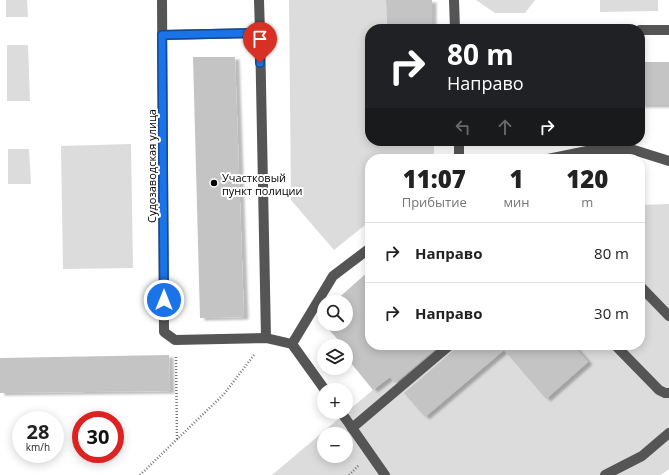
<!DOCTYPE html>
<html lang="ru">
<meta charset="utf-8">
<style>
body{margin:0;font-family:"Open Sans",sans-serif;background:#f6f6f6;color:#222;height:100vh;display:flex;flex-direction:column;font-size:15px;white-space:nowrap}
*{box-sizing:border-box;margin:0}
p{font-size:13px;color:#767676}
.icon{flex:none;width:22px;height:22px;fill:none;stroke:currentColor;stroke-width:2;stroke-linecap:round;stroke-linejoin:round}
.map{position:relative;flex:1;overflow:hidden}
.drawer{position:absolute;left:365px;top:154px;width:280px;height:196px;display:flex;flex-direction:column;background:#fff;border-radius:16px;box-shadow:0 2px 10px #0003}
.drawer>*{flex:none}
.top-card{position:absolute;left:365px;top:24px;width:280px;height:122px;border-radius:16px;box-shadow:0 2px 10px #0003;background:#202124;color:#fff;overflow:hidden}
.buttons{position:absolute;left:317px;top:295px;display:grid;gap:8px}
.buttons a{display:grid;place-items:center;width:36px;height:36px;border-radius:50%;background:#fff;box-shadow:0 2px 10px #0003;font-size:20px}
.speed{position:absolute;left:12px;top:411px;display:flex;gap:8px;font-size:20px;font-weight:700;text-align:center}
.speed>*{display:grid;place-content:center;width:52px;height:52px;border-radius:50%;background:#fff;box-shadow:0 2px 10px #0003;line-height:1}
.speed small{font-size:10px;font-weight:400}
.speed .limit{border:6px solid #d22;background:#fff;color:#111}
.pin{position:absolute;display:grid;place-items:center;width:34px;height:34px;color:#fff;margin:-41px -17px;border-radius:50% 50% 50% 0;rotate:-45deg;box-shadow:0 0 4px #0007}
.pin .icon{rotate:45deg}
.me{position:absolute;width:44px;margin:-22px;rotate:0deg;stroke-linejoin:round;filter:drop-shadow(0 0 3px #0008)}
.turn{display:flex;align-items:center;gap:14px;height:84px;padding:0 16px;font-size:18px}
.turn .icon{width:52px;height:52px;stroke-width:2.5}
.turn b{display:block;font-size:28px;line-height:34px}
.lanes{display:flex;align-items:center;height:38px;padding:0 16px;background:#0003;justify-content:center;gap:20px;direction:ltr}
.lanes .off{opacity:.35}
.eta{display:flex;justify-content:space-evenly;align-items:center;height:68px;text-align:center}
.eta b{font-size:24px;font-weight:800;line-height:28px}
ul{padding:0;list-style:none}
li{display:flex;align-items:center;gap:12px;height:60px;padding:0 16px;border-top:1px solid #e0e0e0}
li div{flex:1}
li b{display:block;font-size:15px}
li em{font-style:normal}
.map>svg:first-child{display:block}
.green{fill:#dcdcdc;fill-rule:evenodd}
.building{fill:#c4c4c4;filter:url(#shadow)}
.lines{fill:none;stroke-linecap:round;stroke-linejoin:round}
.path{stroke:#777;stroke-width:2.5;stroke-dasharray:1 2;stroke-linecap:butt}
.minor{stroke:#555;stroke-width:10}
.route-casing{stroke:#114b97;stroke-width:10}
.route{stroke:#1a73e8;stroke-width:7}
.poi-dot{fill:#000;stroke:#fff;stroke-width:1.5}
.labels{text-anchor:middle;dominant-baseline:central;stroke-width:4;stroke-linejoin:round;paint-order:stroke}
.street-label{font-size:11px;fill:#000;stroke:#fff}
.poi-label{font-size:11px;fill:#000;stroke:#fff;text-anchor:start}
</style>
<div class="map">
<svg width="669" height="475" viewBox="0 0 669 475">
<defs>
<filter id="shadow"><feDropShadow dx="4.5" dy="2.5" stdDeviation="1" flood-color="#0004"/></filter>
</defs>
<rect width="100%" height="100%" fill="#fff"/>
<g class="green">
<path d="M6,0H27L28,17H6Z"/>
<path d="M289,0H386L387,29H370V141H434V159H370V221L334,250L291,200Z"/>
<path d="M476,0H535L525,13H495Z"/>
<path d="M600,0H658V11L600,12Z"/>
<path d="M7,45H28L30,101H7Z"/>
<path d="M131,144L133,268L63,269L61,146Z"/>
<path d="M8,149H29L31,184H8Z"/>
<path d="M669,204V469L661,475H272L426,345H640V205ZM324,434H346V456H324Z"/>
</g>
<g class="building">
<path d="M386,0H432V29H387Z"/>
<path d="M193,57H235L244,317L200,318Z"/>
<rect x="640" y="62" width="29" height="43"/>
<path d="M370,270V345H440L395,383L390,377L373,390L346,357V346H344L317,317L324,311V324H346V302H334Z"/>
<path d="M456,345H573L588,362L546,399L504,350L425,417L404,393L454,350Z"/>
<path d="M169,355L170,391L0,393V358Z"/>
</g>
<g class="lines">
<g class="path">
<path d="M176,357L177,439"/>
<path d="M140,475L224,394L254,355"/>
<path d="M349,475L359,465"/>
</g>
<g class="minor">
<path d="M162,0L164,332L175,340L266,338L292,344L333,276L370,248"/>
<path d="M259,0L260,33"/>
<path d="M454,0L455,29"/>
<path d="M640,30H669"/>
<path d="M162,35L260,33L266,338"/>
<path d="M459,141V159"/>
<path d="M548,159L587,151L634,150L669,161"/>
<path d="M640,286L669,316"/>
<path d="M292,344L325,390"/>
<path d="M615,345L659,390L665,393H669"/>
<path d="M341,412L385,475"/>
<path d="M352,428L450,345"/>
<path d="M605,475L642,456L669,433"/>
</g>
</g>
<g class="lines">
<g class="route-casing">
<path id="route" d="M164,300L162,35L260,33V63"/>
</g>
<use href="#route" class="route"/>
</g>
<circle class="poi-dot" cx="214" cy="183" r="4"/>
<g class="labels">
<g class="street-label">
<text transform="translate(151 166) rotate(-90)">Судозаводская улица</text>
</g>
<g class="poi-label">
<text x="222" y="177">Участковый<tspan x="222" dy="13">пункт полиции</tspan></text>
</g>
</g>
</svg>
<div class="buttons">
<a><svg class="icon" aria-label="search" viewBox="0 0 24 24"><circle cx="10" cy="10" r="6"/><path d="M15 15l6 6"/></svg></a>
<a><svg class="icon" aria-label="layers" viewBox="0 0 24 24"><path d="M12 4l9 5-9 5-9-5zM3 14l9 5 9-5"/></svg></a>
<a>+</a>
<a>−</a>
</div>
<div class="speed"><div>28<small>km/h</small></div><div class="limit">30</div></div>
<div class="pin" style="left:260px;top:63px;background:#d93025"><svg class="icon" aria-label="arrive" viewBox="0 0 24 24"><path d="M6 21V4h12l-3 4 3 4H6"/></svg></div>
<svg class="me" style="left:164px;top:300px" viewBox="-20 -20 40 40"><circle r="17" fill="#1a73e8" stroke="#fff" stroke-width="3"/><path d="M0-11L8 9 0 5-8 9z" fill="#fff"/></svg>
<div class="top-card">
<div class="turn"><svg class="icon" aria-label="right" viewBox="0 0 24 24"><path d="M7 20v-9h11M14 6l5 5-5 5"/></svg><div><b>80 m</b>Направо</div></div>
<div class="lanes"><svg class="icon off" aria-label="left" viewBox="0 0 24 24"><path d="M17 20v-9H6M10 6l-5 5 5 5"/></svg><svg class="icon off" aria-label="ahead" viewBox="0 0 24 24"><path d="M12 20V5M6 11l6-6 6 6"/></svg><svg class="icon" aria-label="right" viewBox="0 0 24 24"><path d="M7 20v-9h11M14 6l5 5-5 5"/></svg></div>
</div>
<section class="drawer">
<div class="eta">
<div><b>11:07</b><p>Прибытие</p></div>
<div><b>1</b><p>мин</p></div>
<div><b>120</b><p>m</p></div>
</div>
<ul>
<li><svg class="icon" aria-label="right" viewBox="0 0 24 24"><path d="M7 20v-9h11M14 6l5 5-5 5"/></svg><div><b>Направо</b></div><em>80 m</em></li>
<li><svg class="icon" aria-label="right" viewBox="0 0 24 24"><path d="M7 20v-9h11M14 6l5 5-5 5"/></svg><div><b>Направо</b></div><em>30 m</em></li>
</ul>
</section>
</div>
